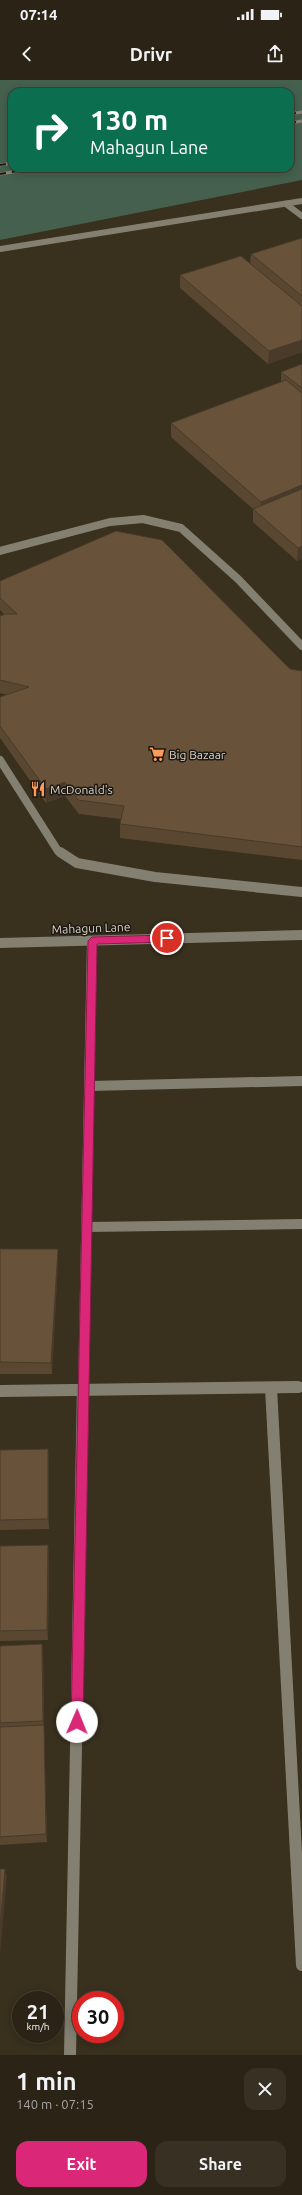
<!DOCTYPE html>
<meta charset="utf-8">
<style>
body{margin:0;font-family:Ubuntu,sans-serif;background:#373023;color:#f1f3f6;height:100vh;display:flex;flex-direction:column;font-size:15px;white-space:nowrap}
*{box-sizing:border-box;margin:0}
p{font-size:13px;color:#a6a4a1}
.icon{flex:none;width:22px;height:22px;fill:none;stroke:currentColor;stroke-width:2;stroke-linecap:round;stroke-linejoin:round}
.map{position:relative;height:1975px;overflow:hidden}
.side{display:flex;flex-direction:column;background:#2b2416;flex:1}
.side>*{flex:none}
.guide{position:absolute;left:8px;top:8px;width:286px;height:84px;border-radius:12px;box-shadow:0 2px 10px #0003,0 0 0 1px #474135;background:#0b6e4f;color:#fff;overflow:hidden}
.speed{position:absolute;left:12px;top:1911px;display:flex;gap:8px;font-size:20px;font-weight:700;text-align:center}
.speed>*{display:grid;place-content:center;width:52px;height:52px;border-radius:50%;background:#2b2416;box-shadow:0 2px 10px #0003,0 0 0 1px #474135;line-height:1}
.speed small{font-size:10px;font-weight:400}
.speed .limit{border:6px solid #d22;background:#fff;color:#111}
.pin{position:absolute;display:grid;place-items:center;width:34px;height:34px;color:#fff;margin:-17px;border:2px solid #fff;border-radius:50%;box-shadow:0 1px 4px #0007}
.me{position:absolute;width:44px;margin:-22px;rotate:1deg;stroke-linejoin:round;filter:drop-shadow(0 0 3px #0008)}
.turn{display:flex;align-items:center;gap:14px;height:84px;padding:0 16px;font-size:18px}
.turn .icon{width:52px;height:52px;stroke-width:2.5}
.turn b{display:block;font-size:28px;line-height:34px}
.round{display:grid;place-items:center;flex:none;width:42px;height:42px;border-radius:12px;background:#373023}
.head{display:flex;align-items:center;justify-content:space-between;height:68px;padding:0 16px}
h1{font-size:24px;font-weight:700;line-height:30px}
.action{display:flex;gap:8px;margin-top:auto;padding:8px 16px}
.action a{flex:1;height:46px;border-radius:12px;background:#db2777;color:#fff;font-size:16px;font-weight:700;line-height:46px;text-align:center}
.action a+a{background:#373023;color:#f1f3f6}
.status{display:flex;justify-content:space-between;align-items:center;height:28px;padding:0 20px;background:#2b2416;direction:ltr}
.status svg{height:11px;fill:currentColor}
header{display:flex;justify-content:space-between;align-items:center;height:52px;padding:0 16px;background:#2b2416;font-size:18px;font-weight:700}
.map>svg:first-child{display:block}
.green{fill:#45604e;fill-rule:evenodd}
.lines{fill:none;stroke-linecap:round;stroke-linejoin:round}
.minor-far3{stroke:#838072;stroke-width:6}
.minor-far2{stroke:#838072;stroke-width:8}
.minor-far1{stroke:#838072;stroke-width:10}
.minor{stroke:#838072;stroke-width:12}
.rail-casing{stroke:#8d8577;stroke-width:3}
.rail{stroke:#1d1811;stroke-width:2;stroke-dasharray:6;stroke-linecap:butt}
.wall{fill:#594732}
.shaded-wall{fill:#493a29}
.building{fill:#68533a;stroke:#493a29}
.route{fill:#db2777;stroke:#8e194d}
.labels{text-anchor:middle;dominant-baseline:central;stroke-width:3;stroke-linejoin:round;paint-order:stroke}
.poi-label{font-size:12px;fill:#dad4c9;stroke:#1d1811;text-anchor:start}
.street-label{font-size:12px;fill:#dad4c9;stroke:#1d1811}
</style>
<div class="status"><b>07:14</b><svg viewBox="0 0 49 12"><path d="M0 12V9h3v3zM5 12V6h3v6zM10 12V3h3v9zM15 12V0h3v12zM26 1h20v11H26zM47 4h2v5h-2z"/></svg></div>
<header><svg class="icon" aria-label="back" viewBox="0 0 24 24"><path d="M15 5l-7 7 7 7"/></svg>Drivr<svg class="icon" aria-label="share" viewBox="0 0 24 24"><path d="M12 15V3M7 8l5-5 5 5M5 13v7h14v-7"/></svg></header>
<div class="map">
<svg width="302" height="1975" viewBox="0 0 302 1975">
<rect width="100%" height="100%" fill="#39301e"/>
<path class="green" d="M0,0H302V100L0,160ZM12,12H290V88H12Z"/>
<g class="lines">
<g class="minor-far3">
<path d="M286,124L302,136"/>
<path d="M0,169L302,121"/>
</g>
<g class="minor-far2">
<path d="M0,471L110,442L143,439L181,448L238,499L302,566"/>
<path d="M0,680L58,771L61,773"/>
</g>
<g class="minor-far1">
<path d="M60,772L77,783L155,797L302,812"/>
<path d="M0,863L302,855"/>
<path d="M90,1006L302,1001"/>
<path d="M87,1147L302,1144"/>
<path d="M83,1308L92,861"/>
<path d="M222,1308L302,1307"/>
</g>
<g class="minor">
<path d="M271,1308L302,1885"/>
<path d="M0,1311L298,1307"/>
<path d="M70,1975L83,1307"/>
</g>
<g class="rail-casing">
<g id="rail">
<path d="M290,34L302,32"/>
<path d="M290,43L302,41"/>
<path d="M0,85L12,83"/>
<path d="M0,94L37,88"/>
</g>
</g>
<use href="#rail" class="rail"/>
</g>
<g class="wall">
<path d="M302,158V272L268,284L180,208V195L250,184L251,174Z"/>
<path d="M302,284V479L297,481L253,442V429L171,357V343L281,302V292Z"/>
<path d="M0,501L290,589L302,591V780L120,758V744L121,739L79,734L65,716L46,723L0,658V617L7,615L0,613V536L4,534L0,530Z"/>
<path d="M0,1169L58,1181L52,1294H0Z"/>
<path d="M0,1370L49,1380V1449L0,1450Z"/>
<path d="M0,1466L49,1475L48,1560L0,1561Z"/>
<path d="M42,1564L43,1573L44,1649L47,1762L0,1765V1566Z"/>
</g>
<g class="shaded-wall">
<path d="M302,260V272L268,284L269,271Z"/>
<path d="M302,405V419L260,435L261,422Z"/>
<path d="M302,466V479L297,481L298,468Z"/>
<path d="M65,702V716L46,723V709Z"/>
<path d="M58,1169V1181L52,1294L51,1283Z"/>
<path d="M48,1369L49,1380V1449L48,1439Z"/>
<path d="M48,1465L49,1475L48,1560L47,1550Z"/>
<path d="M42,1564L43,1573L44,1649L47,1762L46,1754L43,1641Z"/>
<path d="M5,1789L7,1796L0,1876V1848Z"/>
</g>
<g class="building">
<path d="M302,158V216L251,174Z"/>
<path d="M241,176L302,226V260L269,271L180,195Z"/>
<path d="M302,284V308L281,292Z"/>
<path d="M286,300L302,313V405L261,422L171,343Z"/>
<path d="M302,409V466L298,468L253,429Z"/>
<path d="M116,451L162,460L290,589L302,591V767L120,744L124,726L78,720L65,702L46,709L0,646V617L29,607L0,600V536L6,534H17L0,518V501Z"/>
<path d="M0,1169H58L51,1283L0,1282Z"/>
<path d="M48,1369V1439L0,1440V1370Z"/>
<path d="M48,1465L47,1550L0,1551V1466Z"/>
<path d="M42,1564L43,1641L0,1643V1566Z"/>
<path d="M44,1645L46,1754L0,1757V1647Z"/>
<path d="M0,1789H5L0,1848Z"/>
</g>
<path class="route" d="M167,855L172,858L167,862L97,864L83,1642L81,1646L77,1648L73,1646L71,1642L88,861L92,857Z"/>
<defs>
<g id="supermarket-bare" transform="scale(1.2)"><path d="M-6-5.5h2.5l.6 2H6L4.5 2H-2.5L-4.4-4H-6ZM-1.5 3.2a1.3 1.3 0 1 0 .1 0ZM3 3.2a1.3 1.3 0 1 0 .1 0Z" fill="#ff9b5a" stroke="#1d1811" stroke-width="2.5" paint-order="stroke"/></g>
<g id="restaurant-bare" transform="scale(1.2)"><path d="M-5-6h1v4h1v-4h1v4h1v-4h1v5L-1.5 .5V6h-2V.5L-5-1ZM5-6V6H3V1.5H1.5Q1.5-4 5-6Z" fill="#ff9b5a" stroke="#1d1811" stroke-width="2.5" paint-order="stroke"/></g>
</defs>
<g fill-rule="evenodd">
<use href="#supermarket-bare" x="157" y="674"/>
<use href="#restaurant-bare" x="38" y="709"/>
</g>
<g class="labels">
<g class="poi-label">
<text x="169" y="674">Big Bazaar</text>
<text x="50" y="709">McDonald's</text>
</g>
<g class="street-label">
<text transform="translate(91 848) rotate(-2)">Mahagun Lane</text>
</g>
</g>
</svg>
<div class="speed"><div>21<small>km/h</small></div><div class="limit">30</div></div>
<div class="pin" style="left:167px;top:858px;background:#d93025"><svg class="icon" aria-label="arrive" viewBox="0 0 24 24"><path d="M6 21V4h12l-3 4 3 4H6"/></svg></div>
<svg class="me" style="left:77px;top:1642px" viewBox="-20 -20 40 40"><circle r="19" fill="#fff"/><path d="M0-13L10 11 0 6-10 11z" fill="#db2777"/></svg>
<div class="guide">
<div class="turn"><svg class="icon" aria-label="right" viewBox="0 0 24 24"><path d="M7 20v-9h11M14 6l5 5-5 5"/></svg><div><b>130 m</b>Mahagun Lane</div></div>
</div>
</div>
<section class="side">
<div class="head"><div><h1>1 min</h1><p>140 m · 07:15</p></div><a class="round"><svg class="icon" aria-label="close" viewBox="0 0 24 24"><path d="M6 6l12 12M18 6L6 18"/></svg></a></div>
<div class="action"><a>Exit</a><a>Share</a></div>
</section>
